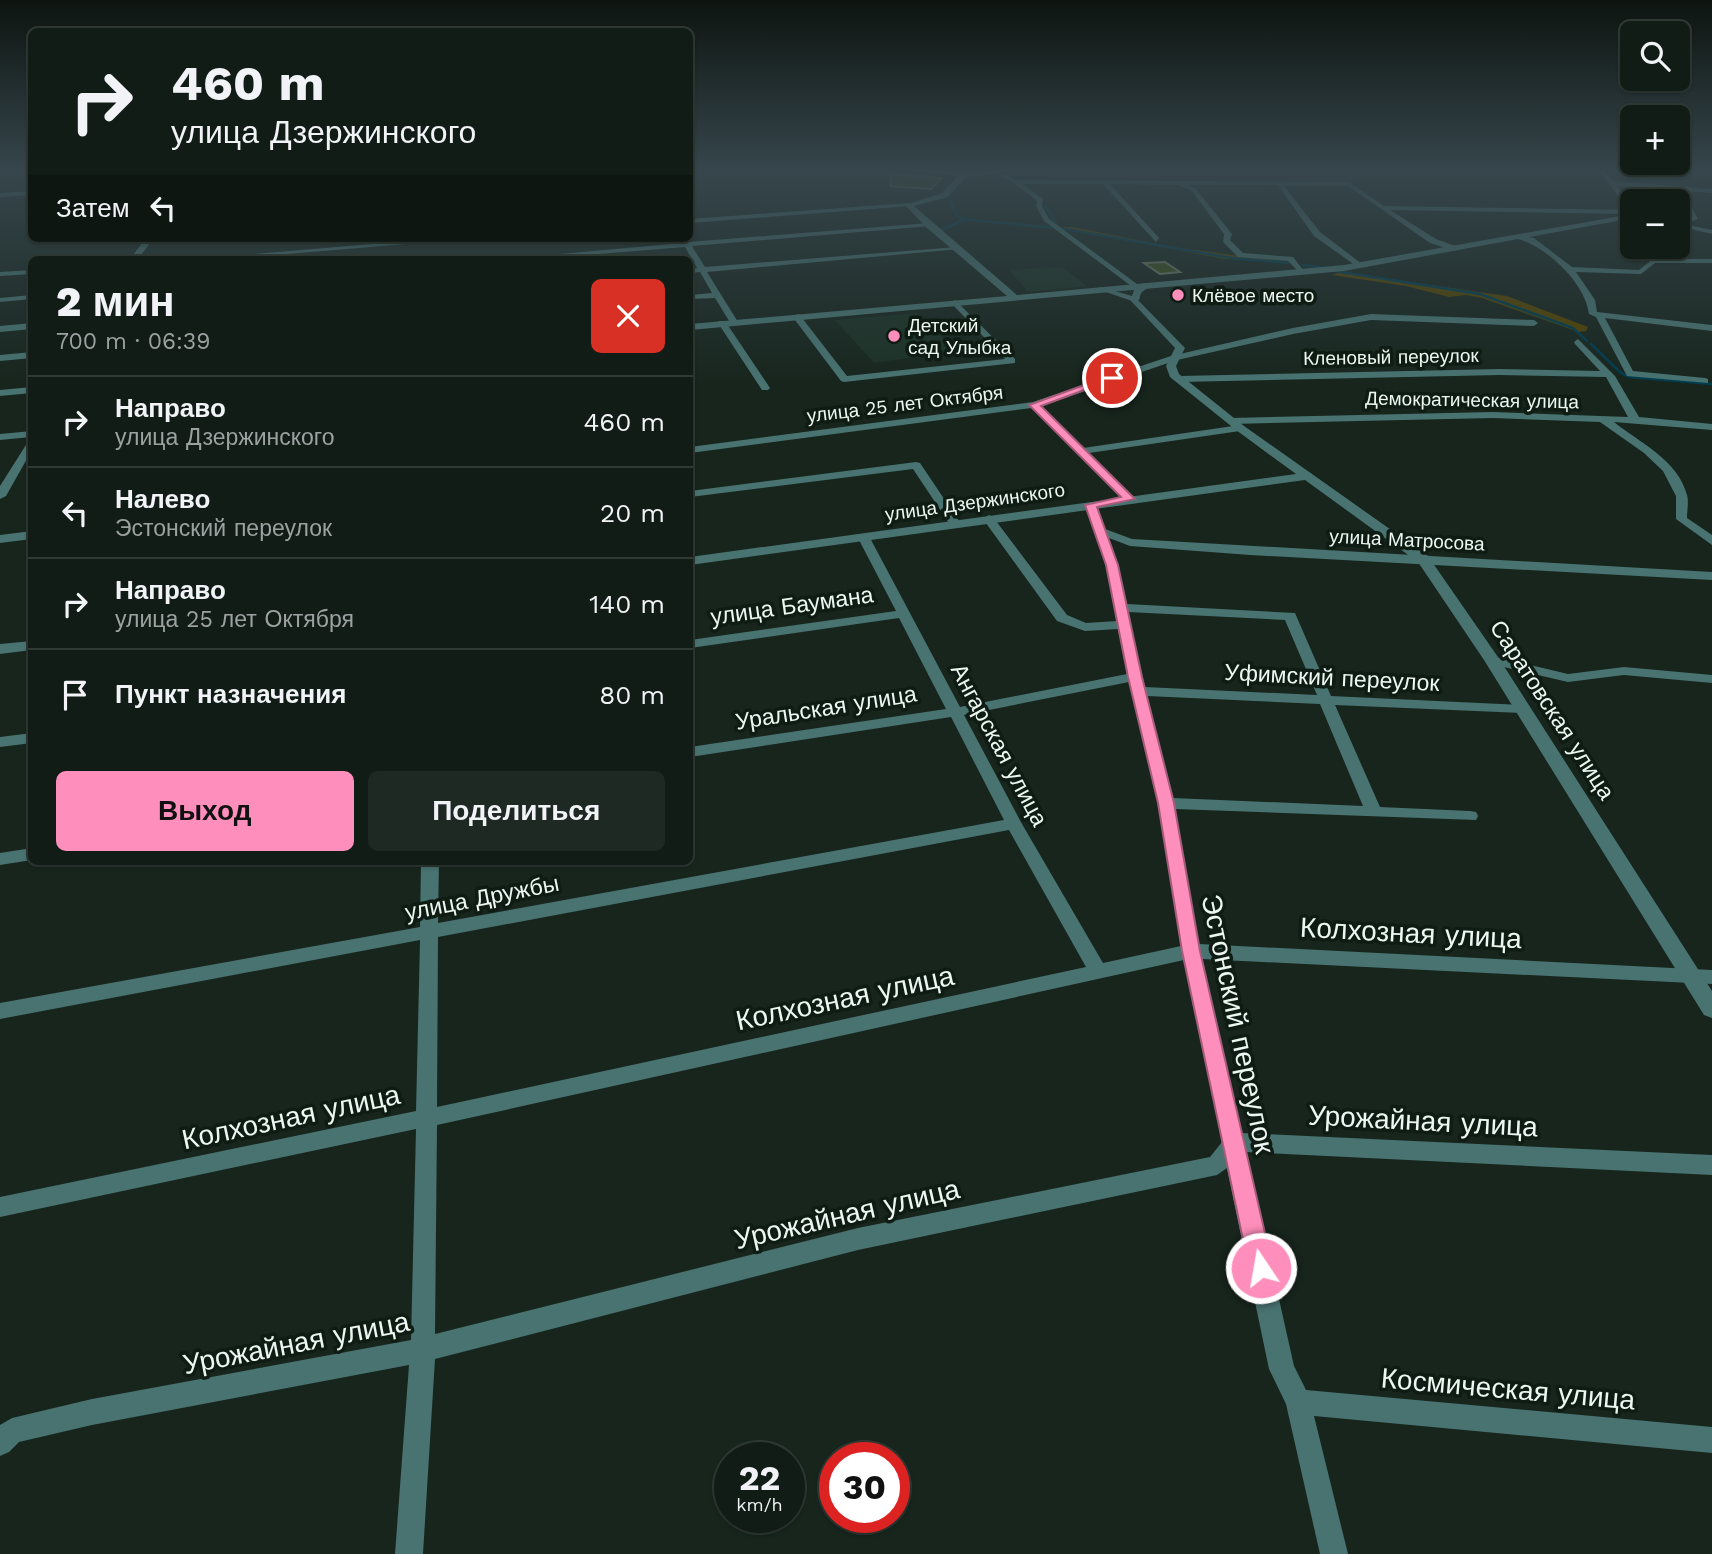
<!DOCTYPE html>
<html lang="ru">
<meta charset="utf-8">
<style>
body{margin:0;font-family:"Work Sans",sans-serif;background:#1e2923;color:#f1f3f6;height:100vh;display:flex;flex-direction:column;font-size:26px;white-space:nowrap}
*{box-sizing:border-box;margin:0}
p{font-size:23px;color:#9ca1a1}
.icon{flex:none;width:38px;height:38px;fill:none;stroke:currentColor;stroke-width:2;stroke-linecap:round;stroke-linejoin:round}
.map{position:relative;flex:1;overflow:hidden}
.panel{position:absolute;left:28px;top:256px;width:665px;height:609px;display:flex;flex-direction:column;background:#111c16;border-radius:10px;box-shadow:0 2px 5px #0004,0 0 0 2px #303a35}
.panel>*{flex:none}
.top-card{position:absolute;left:28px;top:28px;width:665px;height:214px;border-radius:10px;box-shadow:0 2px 5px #0004,0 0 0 2px #303a35;background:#111c16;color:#f1f3f6;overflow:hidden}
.buttons{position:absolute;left:1620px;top:21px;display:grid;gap:14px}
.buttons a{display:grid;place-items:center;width:70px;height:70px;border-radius:10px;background:#111c16;box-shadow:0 2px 5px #0004,0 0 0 2px #303a35;font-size:35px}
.speed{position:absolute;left:714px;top:1442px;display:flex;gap:14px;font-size:35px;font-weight:700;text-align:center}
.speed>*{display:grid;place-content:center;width:91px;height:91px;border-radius:50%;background:#111c16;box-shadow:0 2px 5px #0004,0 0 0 2px #303a35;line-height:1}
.speed small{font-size:18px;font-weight:400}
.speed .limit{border:10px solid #d22;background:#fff;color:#111}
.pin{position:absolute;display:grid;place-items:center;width:60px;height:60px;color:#fff;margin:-30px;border:4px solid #fff;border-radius:50%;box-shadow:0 2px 7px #0007}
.me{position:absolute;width:77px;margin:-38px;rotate:348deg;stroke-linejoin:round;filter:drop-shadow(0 0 5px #0008)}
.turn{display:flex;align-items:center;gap:24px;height:147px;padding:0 28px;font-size:32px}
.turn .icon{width:91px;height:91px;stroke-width:2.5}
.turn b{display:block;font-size:49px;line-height:60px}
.then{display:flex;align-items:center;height:66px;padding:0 28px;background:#0003;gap:14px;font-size:26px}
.round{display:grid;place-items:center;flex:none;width:74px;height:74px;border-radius:10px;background:#1e2923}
.overview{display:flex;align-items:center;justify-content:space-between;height:119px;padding:0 28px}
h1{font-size:42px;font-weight:800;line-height:52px}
.button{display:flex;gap:14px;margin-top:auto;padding:14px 28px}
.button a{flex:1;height:80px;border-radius:10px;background:#fe8ebb;color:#111;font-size:28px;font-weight:800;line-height:80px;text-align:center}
.button a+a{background:#1e2923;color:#f1f3f6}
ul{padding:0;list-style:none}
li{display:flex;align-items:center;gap:21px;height:91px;padding:0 28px;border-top:2px solid #303a35}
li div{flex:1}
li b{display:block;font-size:26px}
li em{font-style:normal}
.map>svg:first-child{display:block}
.built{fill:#1b3125}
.green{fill:#534300}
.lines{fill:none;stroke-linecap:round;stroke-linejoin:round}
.stream{stroke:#003d4f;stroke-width:2.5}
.building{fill:#3b4f16;stroke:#727969;stroke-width:2}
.minor{fill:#487371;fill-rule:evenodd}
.tertiary{fill:#487371;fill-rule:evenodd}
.route{fill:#fe8ebb;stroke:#a55c7a;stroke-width:2}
.poi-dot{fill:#fe8ebb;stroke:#0e1c14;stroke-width:2.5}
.labels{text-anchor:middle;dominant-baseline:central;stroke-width:7;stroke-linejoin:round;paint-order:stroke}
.far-poi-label{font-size:19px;fill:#edf6f1;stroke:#0e1c14;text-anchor:start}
.far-street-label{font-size:19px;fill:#edf6f1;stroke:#0e1c14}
.street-label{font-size:23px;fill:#edf6f1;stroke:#0e1c14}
.near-street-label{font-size:28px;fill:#edf6f1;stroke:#0e1c14}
</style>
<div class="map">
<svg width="1712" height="1554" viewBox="0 0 1712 1554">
<rect width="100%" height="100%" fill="#17251d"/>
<g class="built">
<path d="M728,168H805L789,178L740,182Z"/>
<path d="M1062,267L1087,286L1028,292L1009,270Z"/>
<path d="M917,313L956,351L874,363L835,320Z"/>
</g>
<g class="green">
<path d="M1058,227H1072L1173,247L1287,262L1224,259Z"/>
<path d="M1340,272L1507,296L1588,327L1586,331L1579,332L1482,298L1466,295L1449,297L1406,286L1332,275Z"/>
</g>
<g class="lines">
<g class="stream">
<path d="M950,199L957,216L963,219L1052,228"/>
<path d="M1045,205L1059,228"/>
<path d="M1059,228L1231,258L1289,263"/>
<path d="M942,230L965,219"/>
<path d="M1303,265L1320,267"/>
<path d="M1328,270L1480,294L1573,328L1587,341"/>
<path d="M1591,344L1621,373L1630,377L1712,384"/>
</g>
</g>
<g class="building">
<path d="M891,174L942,178L931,189L890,186Z"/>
<path d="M1165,262L1180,272L1160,274L1144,263Z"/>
</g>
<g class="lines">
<g class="minor">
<path d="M999,172L1017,180L1349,182L1384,206L1633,210V214L1390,210L1436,239L1458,247L1455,251L1430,243L1348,186H1284L1320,232L1362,264L1359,268L1314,236L1278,185H1188L1196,189L1232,234L1230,240L1243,253L1293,257L1304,271L1300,273L1288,261L1238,257L1223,242L1224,234L1192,191L1178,185L1110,184L1159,238L1156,242L1103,184H1023L1043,199L1042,206L1049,219L1137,284L1134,288L1044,221L1036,206L1037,201L1014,183L997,175Z"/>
<path d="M1681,187L1698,219L1684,224L1712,230V234L1678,226V221L1691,218L1678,189Z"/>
<path d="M32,191V195L0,197V193Z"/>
<path d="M909,203L911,206L690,223V219Z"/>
<path d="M929,223L931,226L692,246L705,267L956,247L960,249L707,272L738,322L734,325L731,324L715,298L690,299V295L712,293L700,272L690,273V269L697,268L685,247L537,259H505L682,243L679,238H687L689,242Z"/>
<path d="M1518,235L1534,238L1572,267L1639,270L1653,259H1712V263H1655L1641,274L1576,272L1595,300L1597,312L1712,325V331L1605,318L1633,371L1705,378L1708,379V383L1627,376L1596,317L1589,314C1585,283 1548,248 1518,239Z"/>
<path d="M444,238H477L228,259H194Z"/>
<path d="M32,270V274L0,276V272Z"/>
<path d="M1144,283L1151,285L1141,293L1139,300L1135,302L1097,289L1101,287L1132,296L1134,290Z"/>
<path d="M32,295V299L0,302V298Z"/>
<path d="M955,300L1015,359V363L844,382L841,381L792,316L799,314L847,376L1005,359L952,304L951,302Z"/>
<path d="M1371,314L1534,320L1538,323L1534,326L1371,320L1293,334L1177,360L1041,406L1083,448L1240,425L1245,428L1240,431L1089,453L1135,499L1129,502L1125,501L1032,408L690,453V447L1033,402L1171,356L1293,328Z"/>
<path d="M719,321H725L770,388L768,390H762L718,323Z"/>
<path d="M32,323V329L0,332V326Z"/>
<path d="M1578,339L1615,376L1639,417L1712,424V430L1614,422C1640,443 1678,460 1687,495C1689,502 1687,510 1687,518L1712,535V545L1676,519V496L1663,471L1644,453L1600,422L1493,418L1231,424L1226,421L1231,418L1493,412L1628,417L1606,377L1499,375L1179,382L1174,379L1179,376L1499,369L1600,371L1575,344L1574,342Z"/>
<path d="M32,352V358L0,361V355Z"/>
<path d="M32,431V450L6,496L0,499V486L31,437L0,440V434Z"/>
<path d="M916,462L920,463L961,524L959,526H951L913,469L690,497V491Z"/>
<path d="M1091,502L1097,505L1105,529L1132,539L1712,572V580L1250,555L1130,546L1109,538L1118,565L1127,604L1295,613L1331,696L1522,705L1529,709L1522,713L1335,705L1380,807L1470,811L1476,812L1478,816L1476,820L1175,809L1199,944L1712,970V984L1202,959L1241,1133L1712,1155V1175L1246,1152L1294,1366L1306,1390L1712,1427V1453L1314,1416L1348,1554H1320L1286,1404L1269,1369L1227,1168L1217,1175L858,1250L435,1359L423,1554H395L409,1365L92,1425L19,1442L9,1452L0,1456V1425L12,1418L92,1399L411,1340L416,1129L0,1217V1197L416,1111L420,940L0,1019V1003L420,927L421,861H439L438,923L1004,820L951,717L690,757V747L946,709L899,618L690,648V640L896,611L858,538L864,534L870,538L960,707L1127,674L1118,629L1085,631L1057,621L983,519L989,515L993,517L1067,615L1086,623L1117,621L1106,565L1085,505ZM1128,612L1285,620L1317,695L1145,687ZM1129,682L1158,803L1181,946L1103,963L1022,824L964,715ZM1147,696L1320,704L1363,806L1173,798ZM1009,830L1086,967L437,1107L438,937ZM1184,960L1222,1142L1210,1157L858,1228L435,1334L437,1125Z"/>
<path d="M32,531V539L0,543V535Z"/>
<path d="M1492,656L1568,674L1624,667L1712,675V683L1624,675L1568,682L1487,663L1485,660Z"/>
<path d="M32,733V743L0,747V737Z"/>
<path d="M32,848V860L0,865V853Z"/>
</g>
<g class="tertiary">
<path d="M892,168L972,173L1013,168L1000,174L966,177L948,197L914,206L1017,295L1344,265L1632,214L1597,168H1603L1613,181L1712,189V193L1617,186L1633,207V218L1344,271L690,330V324L1007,296L926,227L905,205L942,193L958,176Z"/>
<path d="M146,238H154L138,259H130Z"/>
<path d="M1135,297L1185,348L1176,366L1179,374L1244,426L1428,556L1500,660L1712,991V1018L1704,1015L1484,660L1418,562L1305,480L690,565V557L1296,474L1236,430L1170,377L1166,366L1175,348L1132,302L1130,300Z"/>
<path d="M32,387V393L0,396V390Z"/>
<path d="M32,641V650L0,654V644Z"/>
</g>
</g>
<linearGradient id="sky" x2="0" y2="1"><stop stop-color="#0d1410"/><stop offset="0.44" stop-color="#36464c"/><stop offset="1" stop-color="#36464c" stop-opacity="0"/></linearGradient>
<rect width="1712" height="385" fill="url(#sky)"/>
<path class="route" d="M1109,376L1117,378L1041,406L1135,499L1097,507L1118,565L1142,677L1174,803L1200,951L1273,1268L1269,1276L1261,1279L1252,1276L1249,1268L1182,951L1158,803L1128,677L1106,565L1085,505L1121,497L1029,405Z"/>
<g class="poi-dot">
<circle cx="1178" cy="295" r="7"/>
<circle cx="894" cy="336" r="7"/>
</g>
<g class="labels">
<g class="far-poi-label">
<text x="1192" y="295">Клёвое место</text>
<text x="908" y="325">Детский<tspan x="908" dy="22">сад Улыбка</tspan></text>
</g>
<g class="far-street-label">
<text transform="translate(1391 357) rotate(-1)">Кленовый переулок</text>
<text transform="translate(1472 400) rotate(1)">Демократическая улица</text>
<text transform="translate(905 404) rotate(-7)">улица 25 лет Октября</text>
<text transform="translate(975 502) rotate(-8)">улица Дзержинского</text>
<text transform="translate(1407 540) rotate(3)">улица Матросова</text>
</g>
<g class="street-label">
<text transform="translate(792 606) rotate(-8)">улица Баумана</text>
<text transform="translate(1332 678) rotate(3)">Уфимский переулок</text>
<text transform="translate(826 708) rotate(-9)">Уральская улица</text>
<text transform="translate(1552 710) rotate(57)">Саратовская улица</text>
<text transform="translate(999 745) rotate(62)">Ангарская улица</text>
<text transform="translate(482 898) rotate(-11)">улица Дружбы</text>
</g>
<g class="near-street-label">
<text transform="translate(1411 933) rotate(3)">Колхозная улица</text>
<text transform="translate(845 998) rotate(-12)">Колхозная улица</text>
<text transform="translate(1238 1024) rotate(78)">Эстонский переулок</text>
<text transform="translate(291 1117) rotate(-12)">Колхозная улица</text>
<text transform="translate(1423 1121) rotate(3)">Урожайная улица</text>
<text transform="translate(847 1214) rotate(-13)">Урожайная улица</text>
<text transform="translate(296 1343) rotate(-11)">Урожайная улица</text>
<text transform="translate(1508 1389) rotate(5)">Космическая улица</text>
</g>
</g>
</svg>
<div class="buttons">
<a><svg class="icon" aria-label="search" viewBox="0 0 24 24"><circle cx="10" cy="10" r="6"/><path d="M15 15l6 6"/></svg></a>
<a>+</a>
<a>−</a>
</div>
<div class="speed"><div>22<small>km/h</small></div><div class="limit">30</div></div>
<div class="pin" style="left:1112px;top:378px;background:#d93025"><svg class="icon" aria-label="arrive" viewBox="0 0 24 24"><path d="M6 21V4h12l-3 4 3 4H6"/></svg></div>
<svg class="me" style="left:1261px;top:1268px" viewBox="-20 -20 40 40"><circle r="17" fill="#fe8ebb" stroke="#fff" stroke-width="3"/><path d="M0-11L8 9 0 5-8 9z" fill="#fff"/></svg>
<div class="top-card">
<div class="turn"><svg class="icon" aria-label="right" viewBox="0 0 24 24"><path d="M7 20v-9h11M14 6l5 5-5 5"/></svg><div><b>460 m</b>улица Дзержинского</div></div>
<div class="then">Затем<svg class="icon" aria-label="left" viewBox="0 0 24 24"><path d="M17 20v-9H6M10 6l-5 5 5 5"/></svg></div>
</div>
<section class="panel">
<div class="overview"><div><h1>2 мин</h1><p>700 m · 06:39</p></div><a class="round" style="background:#d93025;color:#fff"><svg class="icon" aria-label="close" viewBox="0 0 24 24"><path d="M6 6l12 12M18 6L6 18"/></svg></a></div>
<ul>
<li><svg class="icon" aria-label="right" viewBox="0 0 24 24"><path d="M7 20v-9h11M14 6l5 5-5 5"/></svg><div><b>Направо</b><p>улица Дзержинского</p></div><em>460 m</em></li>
<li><svg class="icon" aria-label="left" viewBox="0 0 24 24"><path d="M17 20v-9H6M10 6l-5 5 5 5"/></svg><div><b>Налево</b><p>Эстонский переулок</p></div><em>20 m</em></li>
<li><svg class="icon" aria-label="right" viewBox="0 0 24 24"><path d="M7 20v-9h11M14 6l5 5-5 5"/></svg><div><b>Направо</b><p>улица 25 лет Октября</p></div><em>140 m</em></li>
<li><svg class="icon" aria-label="arrive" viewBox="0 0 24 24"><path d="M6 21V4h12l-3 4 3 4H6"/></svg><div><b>Пункт назначения</b></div><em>80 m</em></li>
</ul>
<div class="button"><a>Выход</a><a>Поделиться</a></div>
</section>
</div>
